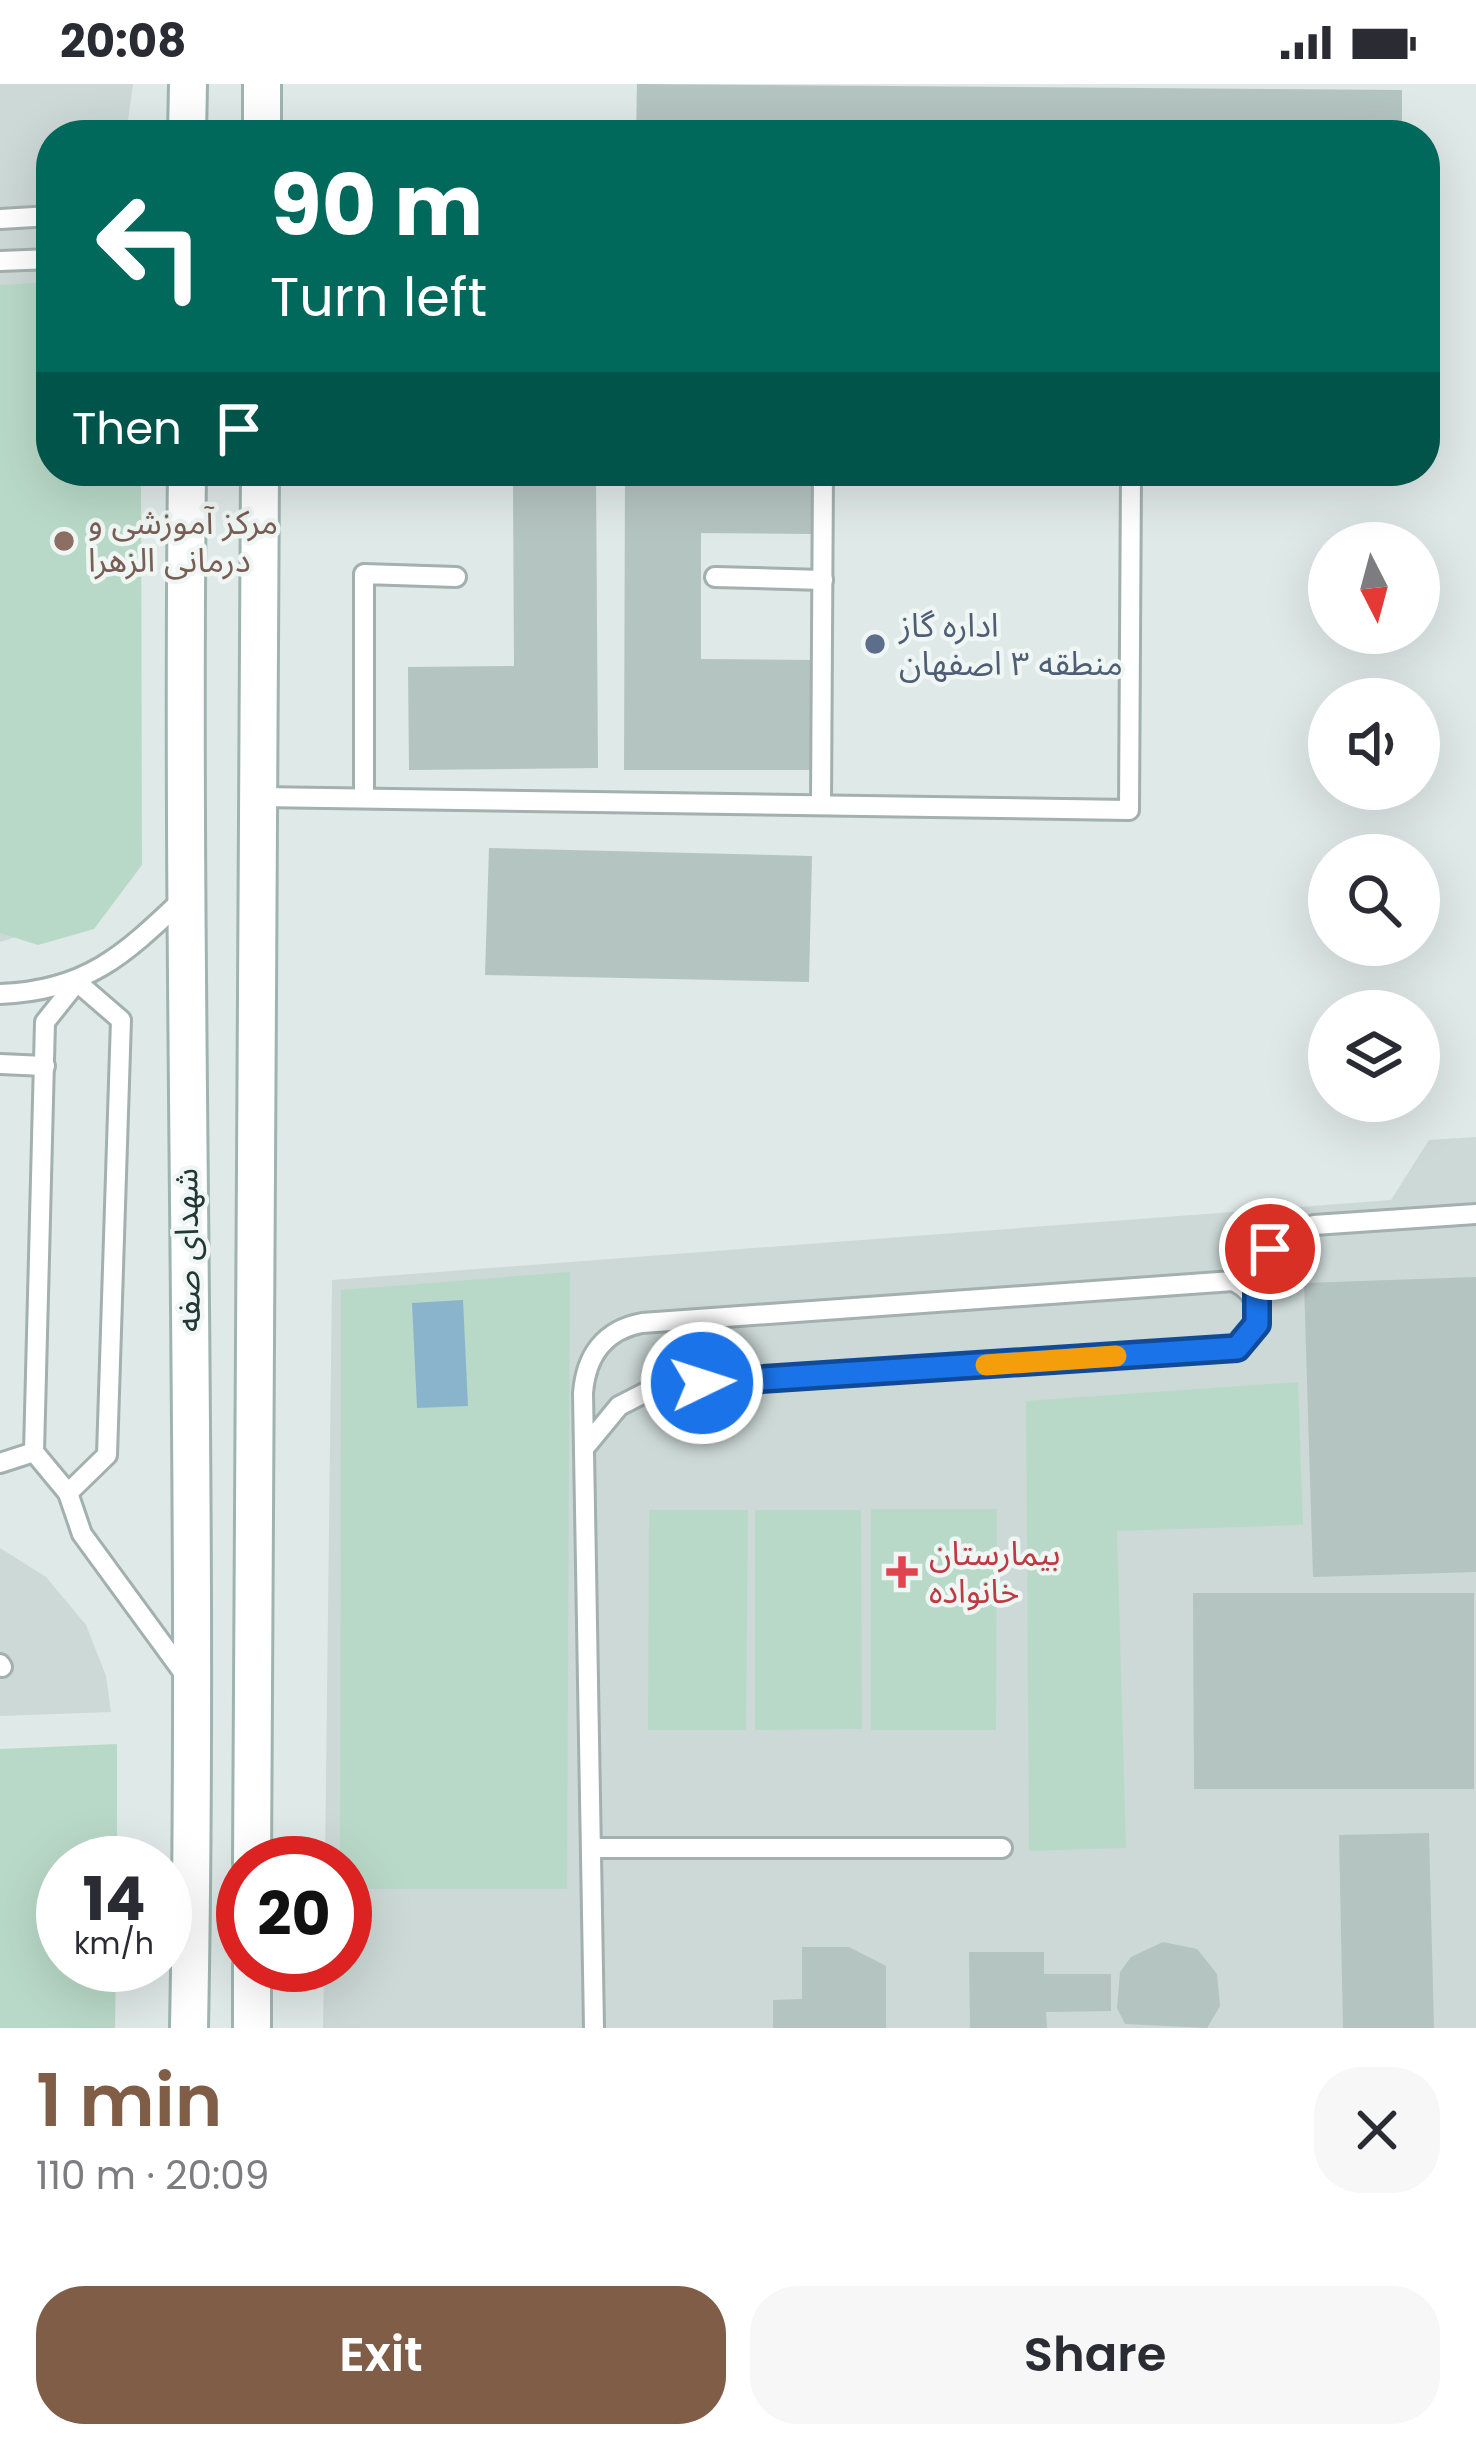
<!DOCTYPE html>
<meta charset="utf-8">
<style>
body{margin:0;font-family:Poppins,"Noto Sans Arabic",sans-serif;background:#f7f7f7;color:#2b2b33;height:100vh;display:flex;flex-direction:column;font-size:45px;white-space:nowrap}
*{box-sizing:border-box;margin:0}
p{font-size:39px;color:#7c7c81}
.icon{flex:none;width:66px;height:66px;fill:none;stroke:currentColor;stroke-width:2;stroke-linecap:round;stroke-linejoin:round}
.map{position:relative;height:1944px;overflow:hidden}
.details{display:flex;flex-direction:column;background:#fff;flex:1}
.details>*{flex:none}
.guide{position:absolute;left:36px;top:36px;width:1404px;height:366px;border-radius:48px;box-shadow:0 12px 48px #0002;background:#00695c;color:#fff;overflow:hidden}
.needle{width:78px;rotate:174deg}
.tools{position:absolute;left:1308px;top:438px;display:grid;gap:24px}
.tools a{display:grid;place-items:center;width:132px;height:132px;border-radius:50%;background:#fff;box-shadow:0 12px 48px #0002;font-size:60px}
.speed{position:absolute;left:36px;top:1752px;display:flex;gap:24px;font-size:60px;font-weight:700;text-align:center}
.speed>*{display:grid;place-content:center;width:156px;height:156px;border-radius:50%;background:#fff;box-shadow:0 12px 48px #0002;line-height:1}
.speed small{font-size:30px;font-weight:400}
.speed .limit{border:18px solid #d22;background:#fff;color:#111}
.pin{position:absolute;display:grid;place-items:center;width:102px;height:102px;color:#fff;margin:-51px;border:6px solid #fff;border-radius:50%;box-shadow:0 3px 12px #0007}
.me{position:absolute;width:132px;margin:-66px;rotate:86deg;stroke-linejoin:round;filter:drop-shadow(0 0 9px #0008)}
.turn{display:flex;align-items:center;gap:42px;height:252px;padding:0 36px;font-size:54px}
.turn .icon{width:156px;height:156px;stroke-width:2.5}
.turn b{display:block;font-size:84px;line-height:102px}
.then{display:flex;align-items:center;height:114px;padding:0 36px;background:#0003;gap:24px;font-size:45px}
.round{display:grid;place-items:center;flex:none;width:126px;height:126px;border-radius:48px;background:#f7f7f7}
.headline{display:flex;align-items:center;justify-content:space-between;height:204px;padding:0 36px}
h1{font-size:72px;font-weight:600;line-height:90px;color:#805d46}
.action{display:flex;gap:24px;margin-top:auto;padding:24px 36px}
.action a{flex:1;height:138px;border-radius:48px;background:#805d46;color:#fff;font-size:48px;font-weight:600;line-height:138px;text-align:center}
.action a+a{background:#f7f7f7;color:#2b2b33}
.status{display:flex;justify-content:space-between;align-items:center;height:84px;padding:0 60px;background:#fff;direction:ltr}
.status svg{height:33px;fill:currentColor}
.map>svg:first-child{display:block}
.built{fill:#cdd9d6}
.green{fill:#b9d9c8}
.water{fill:#89b4cc}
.building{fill:#b4c4c0}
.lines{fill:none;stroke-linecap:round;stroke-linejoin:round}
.service-casing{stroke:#a2b0ae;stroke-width:24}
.secondary-casing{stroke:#9fb4b1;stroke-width:42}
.service{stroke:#fff;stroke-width:18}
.secondary{stroke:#fff;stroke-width:36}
.route-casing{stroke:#114b97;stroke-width:30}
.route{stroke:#1a73e8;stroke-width:21}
.slow{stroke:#f59e0b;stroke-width:21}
.education-dot{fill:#8d6e63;stroke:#eff6f4;stroke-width:4.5}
.service-dot{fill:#5c6f8a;stroke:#eff6f4;stroke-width:4.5}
.health-dot{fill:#e0444e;stroke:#eff6f4;stroke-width:4.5}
.labels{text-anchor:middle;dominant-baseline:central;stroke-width:9;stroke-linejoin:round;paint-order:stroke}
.education-label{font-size:33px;fill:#785e54;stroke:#eff6f4;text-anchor:start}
.service-label{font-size:33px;fill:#4e5e75;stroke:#eff6f4;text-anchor:start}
.street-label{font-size:33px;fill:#213836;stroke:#eff6f4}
.health-label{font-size:33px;fill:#be3a42;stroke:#eff6f4;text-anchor:start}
</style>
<div class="status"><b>20:08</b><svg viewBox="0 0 49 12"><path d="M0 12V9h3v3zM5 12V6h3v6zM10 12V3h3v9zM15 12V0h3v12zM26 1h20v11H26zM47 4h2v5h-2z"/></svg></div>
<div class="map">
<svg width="1476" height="1944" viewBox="0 0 1476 1944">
<rect width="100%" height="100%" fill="#dfe9e7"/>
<g class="built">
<path d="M0,0H133L126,51H51V387L16,853L0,858Z"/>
<path d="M1476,1053V1944H323L324,1881H345V1779H325L332,1196L1391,1116L1429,1056Z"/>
<path d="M0,1464L46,1493L86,1541L106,1592L111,1628L0,1632Z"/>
</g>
<g class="green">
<path d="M51,198L41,359L51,361V387H141L142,781L94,845L38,861L0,849V201Z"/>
<path d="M570,1188L567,1805H345V1779H340L341,1206Z"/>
<path d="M1298,1298L1303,1441L1117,1447L1126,1764L1029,1767L1026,1317Z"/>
<path d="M871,1425H997L996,1646H871Z"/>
<path d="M649,1426H748L746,1646H648Z"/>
<path d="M755,1426H861L862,1645L755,1646Z"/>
<path d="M117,1660V1779H63V1881H116L115,1944H0V1665Z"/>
</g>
<path class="water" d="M463,1216L468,1322L417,1324L412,1219Z"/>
<g class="building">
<path d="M637,0L1402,6V51H636Z"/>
<path d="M439,387H596L598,684L409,686L408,583L514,582L513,398L439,399Z"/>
<path d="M625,387H813V450L701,449V575L812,576V686H624Z"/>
<path d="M489,764L812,772L809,898L485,891Z"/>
<path d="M1476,1193V1488L1313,1493L1304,1199Z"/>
<path d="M1193,1509H1474V1705H1194Z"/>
<path d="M1429,1749L1434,1944H1343L1339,1751Z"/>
<path d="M1163,1858L1197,1865L1217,1890L1220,1922L1207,1944L1125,1940L1117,1924L1120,1888L1131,1873Z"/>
<path d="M802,1863H849L886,1882V1944H773V1916L802,1915Z"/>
<path d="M969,1868H1044V1890H1111V1927L1046,1928L1047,1944H970Z"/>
</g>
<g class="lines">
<g class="service-casing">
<g id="service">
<path d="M0,135L51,132"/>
<path d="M0,177L51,175"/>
<path d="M715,493L823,496"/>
<path d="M259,713L1129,726L1131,387"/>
<path d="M364,714V490L456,493"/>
<path d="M821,720L823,387"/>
<path d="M77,898L45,938L34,1368L68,1409L82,1450L188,1595"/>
<path d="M0,910C86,907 124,871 183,815"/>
<path d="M0,980L45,982"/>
<path d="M1256,1219C1258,1176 1274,1155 1314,1141L1476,1130"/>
<path d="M586,1362L619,1322L658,1302L1237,1264C1266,1247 1264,1211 1233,1197L642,1239C604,1246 586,1272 583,1309L594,1944"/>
<path d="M0,1379L34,1368"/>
<path d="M68,1409L107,1371L121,936L77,898"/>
<path d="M0,1580L2,1583"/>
<path d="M592,1764H1002"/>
</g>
</g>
<g class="secondary-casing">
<g id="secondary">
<path d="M187,51L188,0"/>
<path d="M262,51V0"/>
<path d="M187,387C181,906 199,1425 189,1944"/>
<path d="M252,1779L260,387"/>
<path d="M252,1944V1881"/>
</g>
</g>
<use href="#service" class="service"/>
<use href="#secondary" class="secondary"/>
</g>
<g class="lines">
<g class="route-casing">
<path id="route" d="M702,1299L1237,1264L1257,1240V1204L1270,1165"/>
</g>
<use href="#route" class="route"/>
<path class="slow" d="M986,1281L1116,1272"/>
</g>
<circle class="education-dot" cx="64" cy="457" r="12"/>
<circle class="service-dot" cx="875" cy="560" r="12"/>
<path class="health-dot" d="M896 1470h12v12h12v12h-12v12h-12v-12h-12v-12h12z"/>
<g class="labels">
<g class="education-label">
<text x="88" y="438">مرکز آموزشی و<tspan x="88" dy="38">درمانی الزهرا</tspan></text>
</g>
<g class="service-label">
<text x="899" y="541">اداره گاز<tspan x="899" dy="38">منطقه ۳ اصفهان</tspan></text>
</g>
<g class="street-label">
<text transform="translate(187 1166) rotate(-91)">شهدای صفه</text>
</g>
<g class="health-label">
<text x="929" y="1469">بیمارستان<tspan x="929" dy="38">خانواده</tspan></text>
</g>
</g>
</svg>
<div class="tools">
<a><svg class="needle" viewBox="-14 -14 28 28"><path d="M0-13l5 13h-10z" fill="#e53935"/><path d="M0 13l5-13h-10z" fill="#7c7c81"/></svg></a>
<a><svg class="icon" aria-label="sound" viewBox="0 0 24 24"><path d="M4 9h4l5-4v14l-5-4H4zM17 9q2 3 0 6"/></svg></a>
<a><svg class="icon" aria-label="search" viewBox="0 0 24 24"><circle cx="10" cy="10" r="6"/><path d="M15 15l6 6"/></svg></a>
<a><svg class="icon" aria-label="layers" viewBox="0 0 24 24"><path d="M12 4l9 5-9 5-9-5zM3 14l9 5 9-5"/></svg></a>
</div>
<div class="speed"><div>14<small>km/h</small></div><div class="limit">20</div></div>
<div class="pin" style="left:1270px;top:1165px;background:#d93025"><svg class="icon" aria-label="arrive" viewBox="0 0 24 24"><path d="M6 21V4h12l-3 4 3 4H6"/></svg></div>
<svg class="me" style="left:702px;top:1299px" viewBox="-20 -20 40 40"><circle r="17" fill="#1a73e8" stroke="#fff" stroke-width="3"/><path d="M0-11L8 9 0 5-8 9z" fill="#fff"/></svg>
<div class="guide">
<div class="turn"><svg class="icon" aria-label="left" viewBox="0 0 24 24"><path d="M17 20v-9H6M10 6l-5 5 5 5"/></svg><div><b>90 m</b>Turn left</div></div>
<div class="then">Then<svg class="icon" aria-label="arrive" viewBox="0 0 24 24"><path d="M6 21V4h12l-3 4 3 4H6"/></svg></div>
</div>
</div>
<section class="details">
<div class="headline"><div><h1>1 min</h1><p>110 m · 20:09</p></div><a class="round"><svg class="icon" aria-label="close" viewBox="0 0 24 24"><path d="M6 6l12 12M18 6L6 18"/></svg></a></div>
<div class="action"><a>Exit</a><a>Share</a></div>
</section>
